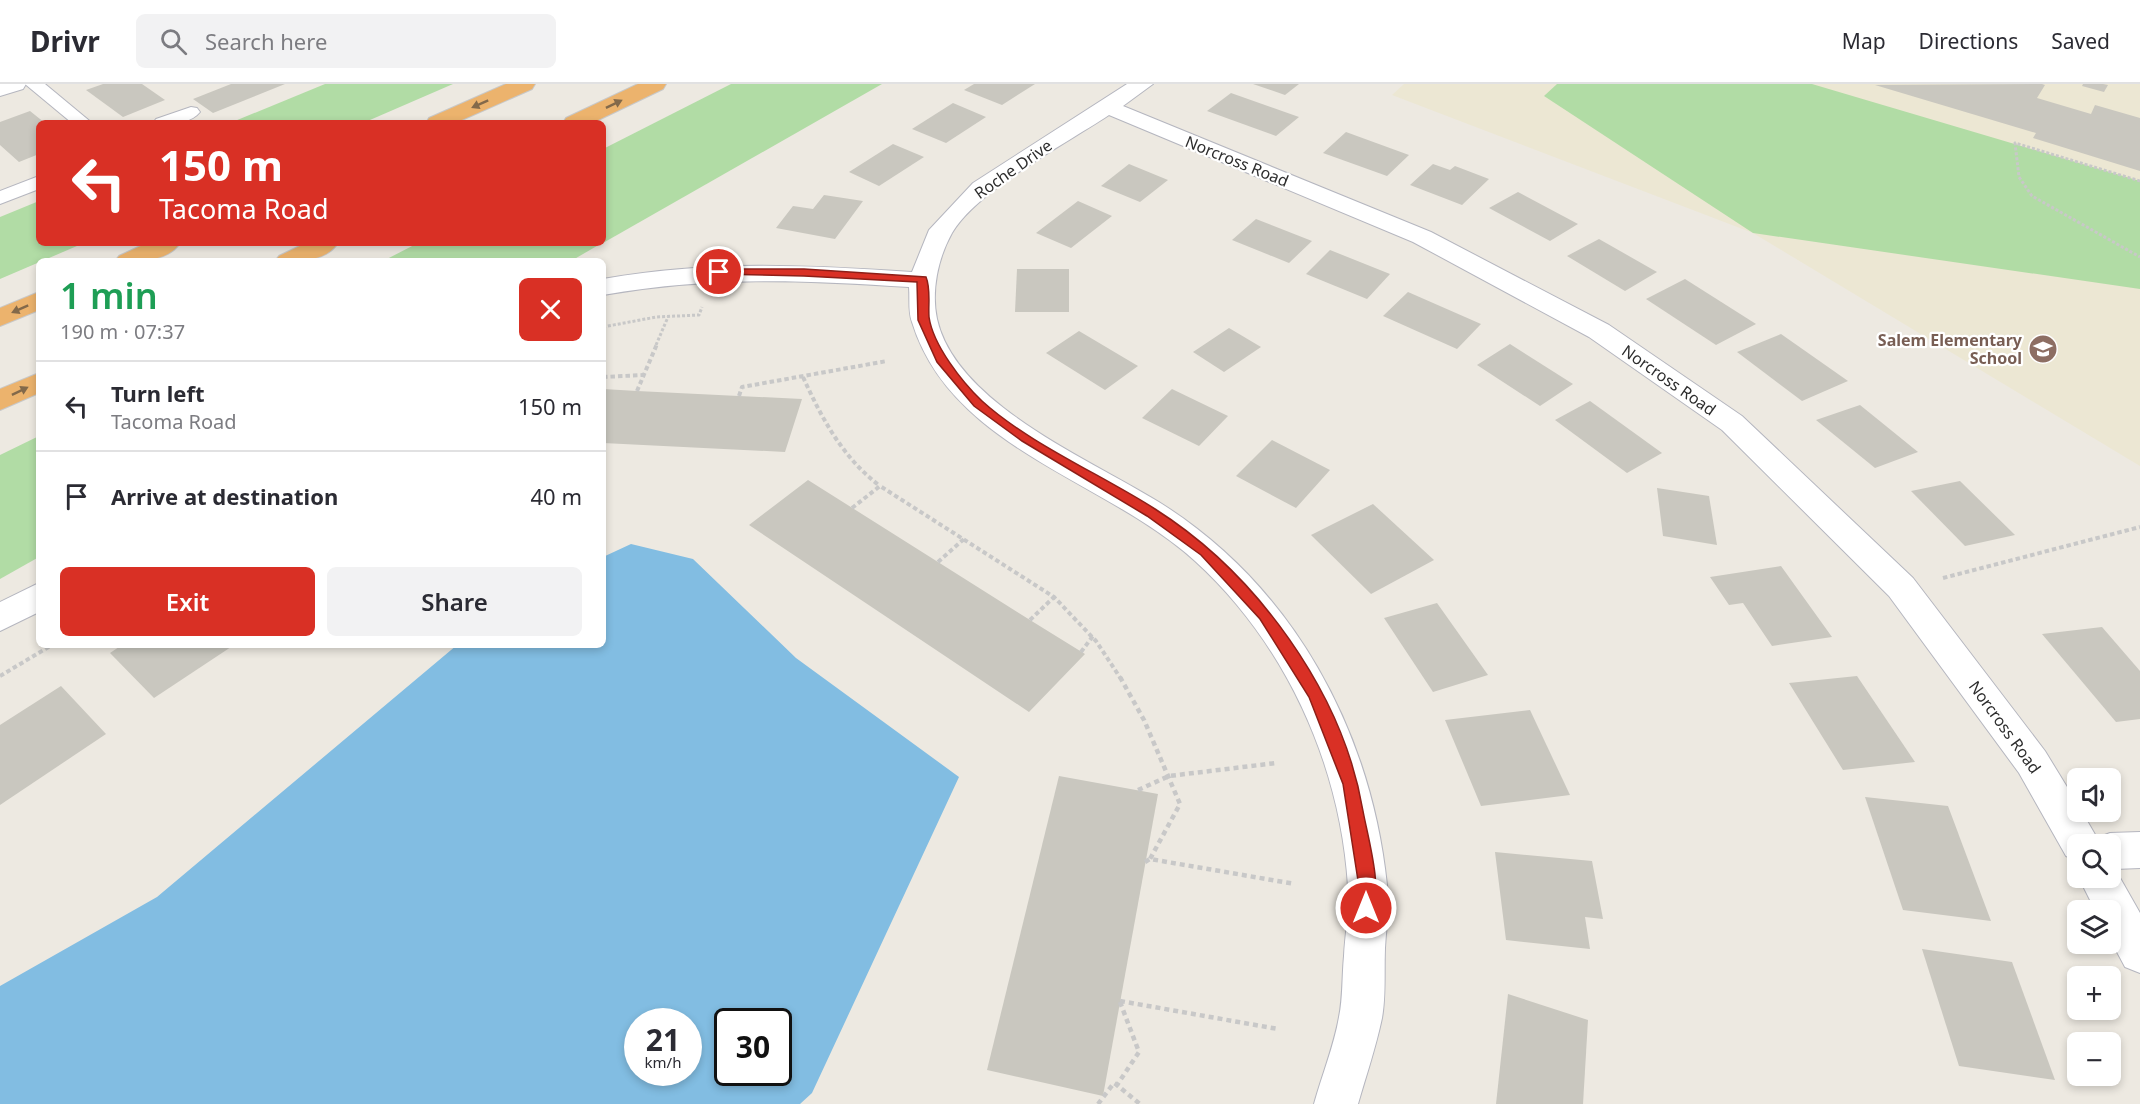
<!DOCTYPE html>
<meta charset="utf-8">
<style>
body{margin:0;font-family:"Noto Sans",sans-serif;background:#f2f2f3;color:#2b2b33;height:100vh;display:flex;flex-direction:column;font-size:22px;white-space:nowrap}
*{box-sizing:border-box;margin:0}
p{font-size:20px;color:#7c7c81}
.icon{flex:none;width:33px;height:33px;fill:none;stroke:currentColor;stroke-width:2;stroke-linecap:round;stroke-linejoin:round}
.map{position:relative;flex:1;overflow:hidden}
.panel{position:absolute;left:36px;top:174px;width:570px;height:390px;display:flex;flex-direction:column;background:#fff;border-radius:9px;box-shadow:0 3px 9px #0003}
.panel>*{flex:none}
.hud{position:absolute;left:36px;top:36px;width:570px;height:126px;border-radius:9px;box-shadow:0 3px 9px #0003;background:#d93025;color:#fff;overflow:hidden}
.buttons{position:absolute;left:2067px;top:684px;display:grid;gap:12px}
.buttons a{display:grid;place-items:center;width:54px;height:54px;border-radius:9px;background:#fff;box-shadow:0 3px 9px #0003;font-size:30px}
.speed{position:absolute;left:624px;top:924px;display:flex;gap:12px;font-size:30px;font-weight:700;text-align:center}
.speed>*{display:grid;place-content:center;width:78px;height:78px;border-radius:50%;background:#fff;box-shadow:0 3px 9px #0003;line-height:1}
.speed small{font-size:15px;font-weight:400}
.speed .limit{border:3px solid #111;border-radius:9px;background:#fff;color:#111}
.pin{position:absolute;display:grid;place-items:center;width:51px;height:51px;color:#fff;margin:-26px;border:3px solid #fff;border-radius:50%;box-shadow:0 2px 6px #0007}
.me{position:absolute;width:66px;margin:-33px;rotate:0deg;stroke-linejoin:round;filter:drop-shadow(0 0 4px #0008)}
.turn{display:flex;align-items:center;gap:21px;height:126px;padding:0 24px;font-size:27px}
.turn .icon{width:78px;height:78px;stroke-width:2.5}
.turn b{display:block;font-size:42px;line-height:51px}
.round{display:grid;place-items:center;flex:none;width:63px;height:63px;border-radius:9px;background:#f2f2f3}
.overview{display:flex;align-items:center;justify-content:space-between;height:102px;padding:0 24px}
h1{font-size:36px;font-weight:600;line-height:45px;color:#1e9e55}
.button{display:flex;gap:12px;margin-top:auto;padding:12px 24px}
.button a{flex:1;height:69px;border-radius:9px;background:#d93025;color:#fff;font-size:24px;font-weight:600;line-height:69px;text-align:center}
.button a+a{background:#f2f2f3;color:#2b2b33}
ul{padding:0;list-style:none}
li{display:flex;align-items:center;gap:18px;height:90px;padding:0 24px;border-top:2px solid #e1e1e2}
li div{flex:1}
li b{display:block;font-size:22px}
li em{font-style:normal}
header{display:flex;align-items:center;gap:36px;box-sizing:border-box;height:84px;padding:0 30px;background:#fff;border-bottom:2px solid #e1e1e2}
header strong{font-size:28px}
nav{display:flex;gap:33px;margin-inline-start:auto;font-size:21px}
.search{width:420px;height:54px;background:#f2f2f3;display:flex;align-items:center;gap:15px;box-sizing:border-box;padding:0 21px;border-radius:9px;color:#7c7c81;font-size:22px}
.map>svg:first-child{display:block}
.education{fill:#ece7d3}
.green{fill:#b1dca5}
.water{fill:#82bde2;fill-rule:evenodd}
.building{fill:#c9c7bf}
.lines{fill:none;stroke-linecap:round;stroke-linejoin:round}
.service-casing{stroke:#b5b6bf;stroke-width:2}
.minor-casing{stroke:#b5b6bf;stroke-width:2}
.motorway-casing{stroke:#c8c8c8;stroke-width:2}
.path-far2{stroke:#c8c8c8;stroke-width:3;stroke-dasharray:3 2;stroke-linecap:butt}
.path-far1{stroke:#c8c8c8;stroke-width:4;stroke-dasharray:4.5 3;stroke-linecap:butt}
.path{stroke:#c8c8c8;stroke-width:4.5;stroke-dasharray:5 4;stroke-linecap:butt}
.service{fill:#fff;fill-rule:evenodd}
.minor{fill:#fff;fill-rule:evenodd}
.motorway{fill:#ecb36d;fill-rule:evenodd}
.oneway{fill:#83694a}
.route{fill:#d93025;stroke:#8d1f18;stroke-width:1.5}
.labels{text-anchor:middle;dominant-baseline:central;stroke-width:4.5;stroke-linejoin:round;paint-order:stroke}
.street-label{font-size:16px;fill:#2d2d2d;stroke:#fff}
.education-label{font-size:16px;font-weight:bold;fill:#785e54;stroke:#fff;text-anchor:end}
</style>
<header>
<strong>Drivr</strong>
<div class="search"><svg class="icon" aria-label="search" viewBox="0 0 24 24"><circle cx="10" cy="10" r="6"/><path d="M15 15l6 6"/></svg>Search here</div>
<nav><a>Map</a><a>Directions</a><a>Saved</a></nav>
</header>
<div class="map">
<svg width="2140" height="1020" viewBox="0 0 2140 1020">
<rect width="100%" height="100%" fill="#ede9e1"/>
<path class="education" d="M1404,0H2140V382L1753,149L1392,11Z"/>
<g class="green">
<path d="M325,0H453L363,39H230Z"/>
<path d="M731,0H882L603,159V65Z"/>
<path d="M1557,0H1812L2140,97V205L1753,149L1544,12Z"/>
<path d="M39,117V159H84L0,195V133Z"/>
<path d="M418,159H602L571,177H383Z"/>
<path d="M39,352V473L0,495V371Z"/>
</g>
<path class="water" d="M631,460L693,475L796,574L959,693L812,1009L800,1020H0V902L157,813L457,561H603V473ZM638,938H688V988H638ZM728,938H778V988H728Z"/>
<g class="building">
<path d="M103,0H142L165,16L123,33L86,6Z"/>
<path d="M231,0H285L213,29L193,15Z"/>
<path d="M974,0H1035L1002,21L964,6Z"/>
<path d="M1253,0H1299L1285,11Z"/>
<path d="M2042,0L2045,1L2037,14L2091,30L2095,21L2140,34V87L2033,54L2036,49L1875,1Z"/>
<path d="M2083,0H2103L2108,1L2104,8L2082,2Z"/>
<path d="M1231,9L1299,33L1276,52L1207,27Z"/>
<path d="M953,19L986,33L946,59L912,45Z"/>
<path d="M30,27L45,39H39V70L19,78L0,61V38Z"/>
<path d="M1346,48L1409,71L1387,92L1323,69Z"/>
<path d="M893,60L924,73L879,102L849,88Z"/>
<path d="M1129,80L1168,96L1140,118L1101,102Z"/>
<path d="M1433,80L1450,86L1455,82L1489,95L1462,121L1410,101Z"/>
<path d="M1518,108L1578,140L1550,157L1489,124Z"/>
<path d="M824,111L863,117L835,155L776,144L793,122L813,125Z"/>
<path d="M1078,117L1112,132L1071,164L1036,149Z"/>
<path d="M1256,135L1312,157L1289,179L1232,156Z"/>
<path d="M1599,155L1657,188L1625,207L1567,172Z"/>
<path d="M1330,166L1390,190L1367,215L1306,190Z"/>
<path d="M1017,185H1069V228H1015Z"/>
<path d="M1685,195L1756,240L1716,261L1646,215Z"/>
<path d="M1408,208L1481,240L1457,265L1383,232Z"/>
<path d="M1229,244L1261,263L1224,288L1193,268Z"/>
<path d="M1079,247L1138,282L1105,306L1046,269Z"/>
<path d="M1781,250L1848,297L1802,317L1737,268Z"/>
<path d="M1510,260L1573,300L1540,322L1477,281Z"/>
<path d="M603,305L637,307L802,315L785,368L603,359Z"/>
<path d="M1172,305L1228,332L1199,362L1142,334Z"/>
<path d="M1590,317L1662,369L1627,389L1555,336Z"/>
<path d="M1860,321L1918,368L1875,384L1816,336Z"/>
<path d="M1272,356L1330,386L1296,424L1236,392Z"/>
<path d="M808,396L1030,536L1085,570L1029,628L749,441Z"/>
<path d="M1960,397L2015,451L1965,462L1911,407Z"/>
<path d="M1657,404L1709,412L1717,461L1663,452Z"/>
<path d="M1373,420L1434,476L1371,510L1311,451Z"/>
<path d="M1781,482L1832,553L1772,562L1743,519L1729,521L1710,493Z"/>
<path d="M1437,519L1488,591L1433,608L1384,534Z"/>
<path d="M2102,543L2140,587V635L2116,638L2042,550Z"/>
<path d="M122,561H234L154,614L110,569Z"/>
<path d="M1857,592L1915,678L1843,686L1789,599Z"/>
<path d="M61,602L106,650L0,721V641Z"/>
<path d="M1530,626L1570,711L1481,722L1445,636Z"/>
<path d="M1059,692L1158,710L1103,1012L987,986Z"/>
<path d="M1865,713L1948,722L1991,837L1903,826Z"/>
<path d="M1495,768L1592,777L1603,835L1585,833L1590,865L1506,856Z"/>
<path d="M1922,865L2012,878L2055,996L1959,982Z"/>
<path d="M1508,910L1588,936L1583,1020H1496Z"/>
</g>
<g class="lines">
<g class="service-casing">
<g id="service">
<path d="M25,0H45L92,39H72Z"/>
<path d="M191,23L197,24L200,28C190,41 168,39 153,39L156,35Z"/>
<path d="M39,92V105L0,120V107Z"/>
</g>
</g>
<g class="minor-casing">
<g id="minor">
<path d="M0,0H26L23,5L0,12Z"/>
<path d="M1127,0H1153L1123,22L1431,148L1609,241L1742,332L1913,494L2045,667L2078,721V728H2082L2097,754L2110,749L2140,748V784L2115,785L2140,829V889L2125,883L2110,855V826H2095L2079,794H2110V760H2078V777L2066,772L2019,689L1889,512L1722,346L1589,253L1413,158L1109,31C1067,59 976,107 952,149C938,174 931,207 937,235C956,321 1094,377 1162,420C1294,504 1371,647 1387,801C1390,821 1386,844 1385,864C1384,887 1386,912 1382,934C1376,963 1366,992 1358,1020H1314C1322,991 1334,962 1339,933C1343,914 1342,892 1344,872C1345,850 1350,825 1348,802C1340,680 1286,560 1195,477C1105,395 951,365 912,238C908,228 910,214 909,203C802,196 710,192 603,211V195C712,176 803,181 912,188L929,146L973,99Z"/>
<path d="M39,499V528L0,547V518Z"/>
</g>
</g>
<g class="motorway-casing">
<g id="motorway">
<path d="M506,0H535L532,5L455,39H426L429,34Z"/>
<path d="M638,0H666L663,5L592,39H563L566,34Z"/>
<path d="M147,159H180C167,179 136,177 115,177L119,172Z"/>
<path d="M306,159H338C325,179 296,177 275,177L279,172Z"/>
<path d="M39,208V226L0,242V224Z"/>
<path d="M39,289V309L0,326V305Z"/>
</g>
</g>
<g class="path-far2">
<path d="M2140,97L2015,59L2019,93L2032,112L2140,173"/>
<path d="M603,243L656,233L699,231L702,223"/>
<path d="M656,261L668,233"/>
</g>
<g class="path-far1">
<path d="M603,293L643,291"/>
<path d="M803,293C822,335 843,374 880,402"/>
<path d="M637,307L657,260"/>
<path d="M739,312L742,303L887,277"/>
<path d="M852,424L880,402L1054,513L1096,557L1121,595"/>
<path d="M938,478L964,455"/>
<path d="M1943,494L2140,443"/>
<path d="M1030,536L1054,513"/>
<path d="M1081,568L1093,552"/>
<path d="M0,592L52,561"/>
</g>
<g class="path">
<path d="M1120,593L1144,636L1180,720L1150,775"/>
<path d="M1138,706L1169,692L1276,679"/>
<path d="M1145,778L1150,775L1295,800"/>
<path d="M2069,842L2078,843"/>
<path d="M1120,917L1278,945"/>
<path d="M1120,918L1139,968L1117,1001L1140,1020"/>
<path d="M1098,1020L1114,999L1119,1002"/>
</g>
<use href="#service" class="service"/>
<use href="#minor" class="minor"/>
<use href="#motorway" class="motorway"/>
</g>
<defs><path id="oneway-solid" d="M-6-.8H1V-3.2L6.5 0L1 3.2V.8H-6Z" transform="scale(1.5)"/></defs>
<g class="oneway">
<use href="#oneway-solid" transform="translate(480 20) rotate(156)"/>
<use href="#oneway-solid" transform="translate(614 20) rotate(-26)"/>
<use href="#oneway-solid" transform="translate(20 225) rotate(156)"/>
<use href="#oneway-solid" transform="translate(20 307) rotate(-26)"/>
</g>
<path class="route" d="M719,185H804L926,193C931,205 928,221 929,233C933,261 962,298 982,317C1028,359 1102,391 1155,425C1256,489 1343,608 1363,727C1368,754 1383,805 1372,830L1366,832L1361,830L1358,824L1359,803L1343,700L1309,613L1260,535L1201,471L1147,432L1022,357L974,322L937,278L918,236L917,198L804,192L715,190L714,188Z"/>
<defs>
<g id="school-disc" transform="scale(1.5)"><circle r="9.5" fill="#8d6e63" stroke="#fff"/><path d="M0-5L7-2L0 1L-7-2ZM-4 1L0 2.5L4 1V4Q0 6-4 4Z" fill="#fff"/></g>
</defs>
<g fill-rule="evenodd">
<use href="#school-disc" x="2043" y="265"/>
</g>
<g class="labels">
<g class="street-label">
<text transform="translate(1237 77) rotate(22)">Norcross Road</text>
<text transform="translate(1013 85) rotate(-35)">Roche Drive</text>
<text transform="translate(1669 296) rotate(35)">Norcross Road</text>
<text transform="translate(2005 643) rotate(54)">Norcross Road</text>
</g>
<g class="education-label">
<text x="2022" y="256">Salem Elementary<tspan x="2022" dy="18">School</tspan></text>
</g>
</g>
</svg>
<div class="buttons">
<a><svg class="icon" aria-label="sound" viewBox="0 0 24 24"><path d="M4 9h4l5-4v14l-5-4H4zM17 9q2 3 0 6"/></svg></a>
<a><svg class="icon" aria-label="search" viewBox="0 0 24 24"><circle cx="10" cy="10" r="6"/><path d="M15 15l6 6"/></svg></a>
<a><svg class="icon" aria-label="layers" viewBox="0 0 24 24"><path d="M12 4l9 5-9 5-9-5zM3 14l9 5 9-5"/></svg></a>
<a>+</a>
<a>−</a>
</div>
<div class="speed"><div>21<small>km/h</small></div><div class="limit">30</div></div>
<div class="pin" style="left:719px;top:188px;background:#d93025"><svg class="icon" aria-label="arrive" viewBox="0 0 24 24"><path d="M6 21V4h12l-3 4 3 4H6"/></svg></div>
<svg class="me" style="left:1366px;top:824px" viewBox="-20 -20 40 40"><circle r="17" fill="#d93025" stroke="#fff" stroke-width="3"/><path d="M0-11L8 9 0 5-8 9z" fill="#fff"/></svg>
<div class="hud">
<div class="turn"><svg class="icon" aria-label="left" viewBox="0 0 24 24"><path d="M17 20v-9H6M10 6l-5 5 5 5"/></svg><div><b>150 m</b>Tacoma Road</div></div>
</div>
<section class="panel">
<div class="overview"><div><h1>1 min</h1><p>190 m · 07:37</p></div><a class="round" style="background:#d93025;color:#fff"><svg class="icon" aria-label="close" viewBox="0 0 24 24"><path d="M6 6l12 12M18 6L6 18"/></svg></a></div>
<ul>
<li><svg class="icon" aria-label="left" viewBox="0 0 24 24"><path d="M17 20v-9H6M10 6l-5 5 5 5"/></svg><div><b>Turn left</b><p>Tacoma Road</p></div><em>150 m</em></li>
<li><svg class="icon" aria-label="arrive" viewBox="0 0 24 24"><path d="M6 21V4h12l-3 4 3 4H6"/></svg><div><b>Arrive at destination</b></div><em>40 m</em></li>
</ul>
<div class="button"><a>Exit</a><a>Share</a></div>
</section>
</div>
